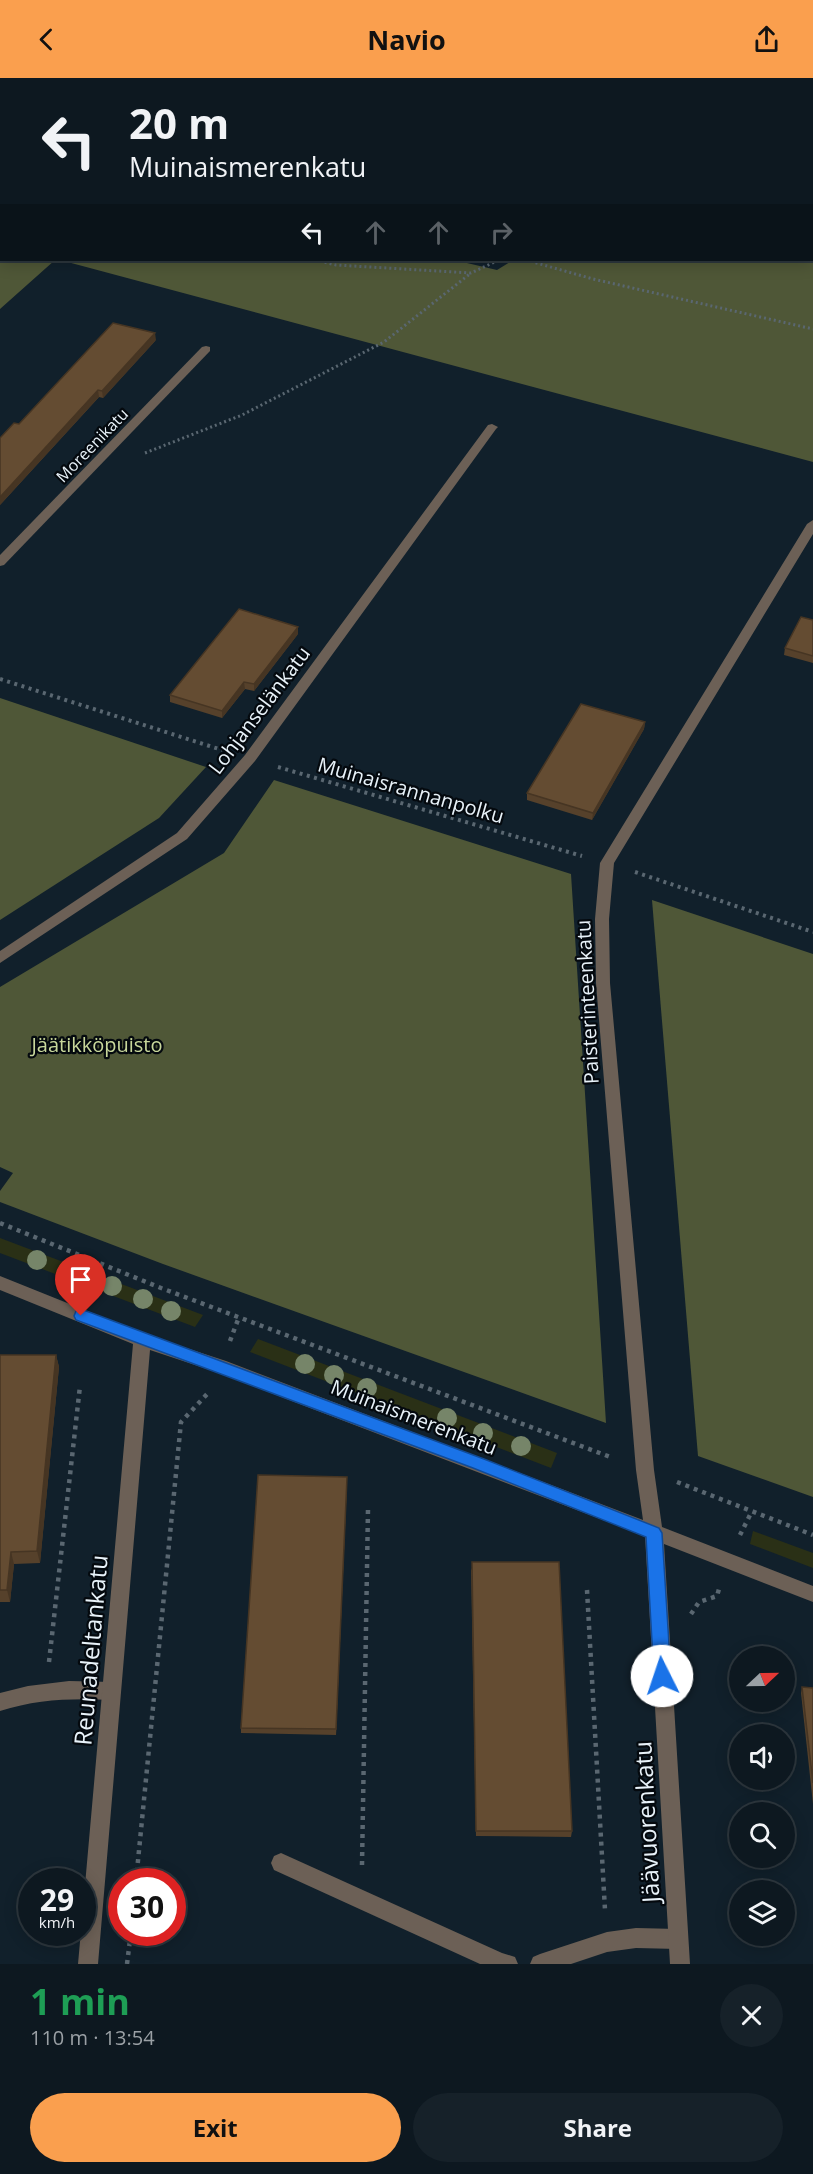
<!DOCTYPE html>
<meta charset="utf-8">
<style>
body{margin:0;font-family:"Open Sans",sans-serif;background:#162129;color:#f1f3f6;height:100vh;display:flex;flex-direction:column;font-size:22px;white-space:nowrap}
*{box-sizing:border-box;margin:0}
p{font-size:20px;color:#9aa0a5}
.icon{flex:none;width:33px;height:33px;fill:none;stroke:currentColor;stroke-width:2;stroke-linecap:round;stroke-linejoin:round}
.map{position:relative;height:1886px;overflow:hidden}
.side{display:flex;flex-direction:column;background:#0d1820;flex:1}
.side>*{flex:none}
.guide{position:absolute;left:0px;top:0px;width:813px;height:183px;box-shadow:0 3px 15px #0003,0 0 0 2px #2d373e;background:#0d1820;color:#f1f3f6;overflow:hidden}
.needle{width:39px;rotate:68deg}
.fabs{position:absolute;left:729px;top:1568px;display:grid;gap:12px}
.fabs a{display:grid;place-items:center;width:66px;height:66px;border-radius:50%;background:#0d1820;box-shadow:0 3px 15px #0003,0 0 0 2px #2d373e;font-size:30px}
.speed{position:absolute;left:18px;top:1790px;display:flex;gap:12px;font-size:30px;font-weight:700;text-align:center}
.speed>*{display:grid;place-content:center;width:78px;height:78px;border-radius:50%;background:#0d1820;box-shadow:0 3px 15px #0003,0 0 0 2px #2d373e;line-height:1}
.speed small{font-size:15px;font-weight:400}
.speed .limit{border:9px solid #d22;background:#fff;color:#111}
.pin{position:absolute;display:grid;place-items:center;width:51px;height:51px;color:#fff;margin:-62px -26px;border-radius:50% 50% 50% 0;rotate:-45deg;box-shadow:0 0 6px #0007}
.pin .icon{rotate:45deg}
.me{position:absolute;width:66px;margin:-33px;rotate:356deg;stroke-linejoin:round;filter:drop-shadow(0 0 4px #0008)}
.turn{display:flex;align-items:center;gap:21px;height:126px;padding:0 30px;font-size:27px}
.turn .icon{width:78px;height:78px;stroke-width:2.5}
.turn b{display:block;font-size:42px;line-height:51px}
.lanes{display:flex;align-items:center;height:57px;padding:0 30px;background:#0003;justify-content:center;gap:30px;direction:ltr}
.lanes .off{opacity:.35}
.round{display:grid;place-items:center;flex:none;width:63px;height:63px;border-radius:32px;background:#162129}
.summary{display:flex;align-items:center;justify-content:space-between;height:102px;padding:0 30px}
h1{font-size:36px;font-weight:700;line-height:45px;color:#1e9e55}
.primary-button{display:flex;gap:12px;margin-top:auto;padding:12px 30px}
.primary-button a{flex:1;height:69px;border-radius:36px;background:#fa9f4e;color:#111;font-size:24px;font-weight:700;line-height:69px;text-align:center}
.primary-button a+a{background:#162129;color:#f1f3f6}
header{display:flex;justify-content:space-between;align-items:center;height:78px;padding:0 30px;background:#fa9f4e;color:#111;font-size:27px;font-weight:700}
.map>svg:first-child{display:block}
.green{fill:#2a3016}
.forest{fill:#4f5737}
.lines{fill:none;stroke-linecap:round;stroke-linejoin:round}
.path-far2{stroke:#5a6771;stroke-width:3;stroke-dasharray:2 3;stroke-linecap:butt}
.path-far1{stroke:#5a6771;stroke-width:4;stroke-dasharray:3 4.5;stroke-linecap:butt}
.path{stroke:#5a6771;stroke-width:4.5;stroke-dasharray:4 5;stroke-linecap:butt}
.lane{fill:#6c6056;fill-rule:evenodd}
.street{fill:#6c6056;fill-rule:evenodd}
.tree{fill:#768569}
.wall{fill:#56412b}
.shaded-wall{fill:#463523}
.building{fill:#644c32;stroke:#463523;stroke-width:1.5}
.route{fill:#1a73e8;stroke:#114b97;stroke-width:1.5}
.labels{text-anchor:middle;dominant-baseline:central;stroke-width:4.5;stroke-linejoin:round;paint-order:stroke}
.far-street-label{font-size:16px;fill:#e8f2f9;stroke:#04090e}
.street-label{font-size:20px;fill:#e8f2f9;stroke:#04090e}
.park-label{font-size:20px;fill:#c8d79b;stroke:#04090e}
.near-street-label{font-size:24px;fill:#e8f2f9;stroke:#04090e}
</style>
<header><svg class="icon" aria-label="back" viewBox="0 0 24 24"><path d="M15 5l-7 7 7 7"/></svg>Navio<svg class="icon" aria-label="share" viewBox="0 0 24 24"><path d="M12 15V3M7 8l5-5 5 5M5 13v7h14v-7"/></svg></header>
<div class="map">
<svg width="813" height="1886" viewBox="0 0 813 1886">
<rect width="100%" height="100%" fill="#11202b"/>
<g class="green">
<path d="M0,1160L203,1237L195,1249L0,1175Z"/>
<path d="M258,1261L557,1375L551,1390L250,1274Z"/>
<path d="M753,1453L813,1475V1490L750,1466Z"/>
</g>
<g class="forest">
<path d="M0,0H235L237,1L2,2L1,33Z"/>
<path d="M790,0H813V384L60,182H454L497,192L513,182H812V2L786,1Z"/>
<path d="M0,87L2,182H55L0,231Z"/>
<path d="M0,620L206,689L159,740L0,842Z"/>
<path d="M274,702L571,796L606,1345L163,1186L0,1124V1113L13,1095L0,1089V909L224,775Z"/>
<path d="M652,822L813,876V1419L698,1378Z"/>
</g>
<g class="lines">
<g class="path-far2">
<path d="M315,182L336,187L471,195L499,182"/>
<path d="M526,182L593,201L813,251"/>
<path d="M145,375L242,337L384,264L471,195"/>
</g>
<g class="path-far1">
<path d="M0,601L222,672"/>
<path d="M278,689L582,778"/>
<path d="M635,794L813,854"/>
</g>
<g class="path">
<path d="M0,1145L161,1210L613,1380"/>
<path d="M230,1263L239,1239"/>
<path d="M677,1404L813,1457"/>
<path d="M740,1457L752,1433"/>
<path d="M587,1512L605,1832"/>
<path d="M691,1536L699,1524L717,1518L719,1511"/>
<path d="M49,1584L80,1308"/>
<path d="M362,1787L368,1431"/>
<path d="M136,1803L181,1344L209,1314"/>
<path d="M127,1886L131,1854"/>
</g>
<g class="lane">
<path d="M69,1603L112,1604L119,1607L121,1613L119,1619L112,1622C73,1620 37,1621 0,1633V1615L28,1608Z"/>
<path d="M281,1775L502,1875L515,1879L518,1886H480L274,1792L271,1785L274,1778Z"/>
<path d="M636,1850L678,1851L685,1854L688,1861L685,1868L678,1871L636,1870L607,1874L571,1886H530L533,1879L540,1876L607,1854Z"/>
</g>
<g class="street">
<path d="M725,0H737L723,2Z"/>
<rect x="0" y="64" width="2" height="6"/>
<path d="M206,268L210,269V273L4,487L0,488V477L202,269Z"/>
<path d="M492,346L498,349L496,351L255,683L187,761L0,885V873L177,755L245,677L488,347Z"/>
<path d="M813,442V456L614,785L609,841L610,905L654,1392L662,1449L813,1508V1524L664,1466L690,1886H670L645,1458L216,1294L150,1272L98,1886H78L133,1266L0,1212V1198L147,1257L226,1283L643,1442L636,1392L596,905L595,841L600,785L807,446Z"/>
</g>
</g>
<g class="tree">
<circle cx="37" cy="1182" r="10"/>
<circle cx="112" cy="1208" r="10"/>
<circle cx="143" cy="1221" r="10"/>
<circle cx="171" cy="1233" r="10"/>
<circle cx="305" cy="1286" r="10"/>
<circle cx="334" cy="1297" r="10"/>
<circle cx="367" cy="1310" r="10"/>
<circle cx="447" cy="1340" r="10"/>
<circle cx="483" cy="1355" r="10"/>
<circle cx="521" cy="1368" r="10"/>
</g>
<g class="wall">
<path d="M387,0H628V2H388Z"/>
<path d="M156,262L103,320L99,319L0,427L19,346Z"/>
<path d="M813,542V585L784,577L785,570Z"/>
<path d="M298,556L254,613L245,611L222,640L170,624V617Z"/>
<path d="M645,644L644,651L592,742L527,722V715Z"/>
<path d="M0,1277H56L59,1289L40,1485L14,1486L10,1524H0Z"/>
<path d="M347,1405L336,1657L241,1655V1650Z"/>
<path d="M471,1490L572,1753L571,1759L476,1758Z"/>
<path d="M802,1609L813,1610V1726L801,1615Z"/>
</g>
<g class="shaded-wall">
<path d="M578,0H628V2H573Z"/>
<path d="M155,255L156,262L103,320L102,313Z"/>
<path d="M98,312L99,319L0,427V419Z"/>
<path d="M298,549V556L254,613V606Z"/>
<path d="M244,604L245,611L222,640V633Z"/>
<path d="M645,644L644,651L592,742L593,735Z"/>
<path d="M56,1277L59,1289L40,1485L37,1473Z"/>
<path d="M347,1399V1405L336,1657V1651Z"/>
<path d="M11,1474L14,1486L10,1524L7,1512Z"/>
</g>
<g class="building">
<path d="M409,0H578L573,2H411Z"/>
<path d="M113,245L155,255L102,313L98,312L0,419V360L14,345L19,346Z"/>
<path d="M239,531L298,549L254,606L244,604L222,633L170,617Z"/>
<path d="M801,539L813,542V578L785,570Z"/>
<path d="M581,626L645,644L593,735L527,715Z"/>
<path d="M0,1277H56L37,1473L11,1474L7,1512H0Z"/>
<path d="M258,1397L347,1399L336,1651L241,1650Z"/>
<path d="M472,1484H559L572,1753H476Z"/>
<path d="M802,1609L813,1610V1705Z"/>
</g>
<path class="route" d="M81,1231L484,1381L659,1450L662,1455L671,1598L668,1604L662,1606L656,1604L654,1598L646,1459L473,1390L76,1242L74,1238L76,1233Z"/>
<g class="labels">
<g class="far-street-label">
<text transform="translate(92 367) rotate(-46)">Moreenikatu</text>
</g>
<g class="street-label">
<text transform="translate(259 632) rotate(-53)">Lohjanselänkatu</text>
<text transform="translate(411 712) rotate(16)">Muinaisrannanpolku</text>
<text transform="translate(587 924) rotate(-93)">Paisterinteenkatu</text>
<text transform="translate(414 1339) rotate(21)">Muinaismerenkatu</text>
</g>
<g class="park-label">
<text x="97" y="966">Jäätikköpuisto</text>
</g>
<g class="near-street-label">
<text transform="translate(90 1572) rotate(-85)">Reunadeltankatu</text>
<text transform="translate(646 1744) rotate(-93)">Jäävuorenkatu</text>
</g>
</g>
</svg>
<div class="fabs">
<a><svg class="needle" viewBox="-14 -14 28 28"><path d="M0-13l5 13h-10z" fill="#e53935"/><path d="M0 13l5-13h-10z" fill="#9aa0a5"/></svg></a>
<a><svg class="icon" aria-label="sound" viewBox="0 0 24 24"><path d="M4 9h4l5-4v14l-5-4H4zM17 9q2 3 0 6"/></svg></a>
<a><svg class="icon" aria-label="search" viewBox="0 0 24 24"><circle cx="10" cy="10" r="6"/><path d="M15 15l6 6"/></svg></a>
<a><svg class="icon" aria-label="layers" viewBox="0 0 24 24"><path d="M12 4l9 5-9 5-9-5zM3 14l9 5 9-5"/></svg></a>
</div>
<div class="speed"><div>29<small>km/h</small></div><div class="limit">30</div></div>
<div class="pin" style="left:81px;top:1238px;background:#d93025"><svg class="icon" aria-label="arrive" viewBox="0 0 24 24"><path d="M6 21V4h12l-3 4 3 4H6"/></svg></div>
<svg class="me" style="left:662px;top:1598px" viewBox="-20 -20 40 40"><circle r="19" fill="#fff"/><path d="M0-13L10 11 0 6-10 11z" fill="#1a73e8"/></svg>
<div class="guide">
<div class="turn"><svg class="icon" aria-label="left" viewBox="0 0 24 24"><path d="M17 20v-9H6M10 6l-5 5 5 5"/></svg><div><b>20 m</b>Muinaismerenkatu</div></div>
<div class="lanes"><svg class="icon" aria-label="left" viewBox="0 0 24 24"><path d="M17 20v-9H6M10 6l-5 5 5 5"/></svg><svg class="icon off" aria-label="ahead" viewBox="0 0 24 24"><path d="M12 20V5M6 11l6-6 6 6"/></svg><svg class="icon off" aria-label="ahead" viewBox="0 0 24 24"><path d="M12 20V5M6 11l6-6 6 6"/></svg><svg class="icon off" aria-label="right" viewBox="0 0 24 24"><path d="M7 20v-9h11M14 6l5 5-5 5"/></svg></div>
</div>
</div>
<section class="side">
<div class="summary"><div><h1>1 min</h1><p>110 m · 13:54</p></div><a class="round"><svg class="icon" aria-label="close" viewBox="0 0 24 24"><path d="M6 6l12 12M18 6L6 18"/></svg></a></div>
<div class="primary-button"><a>Exit</a><a>Share</a></div>
</section>
